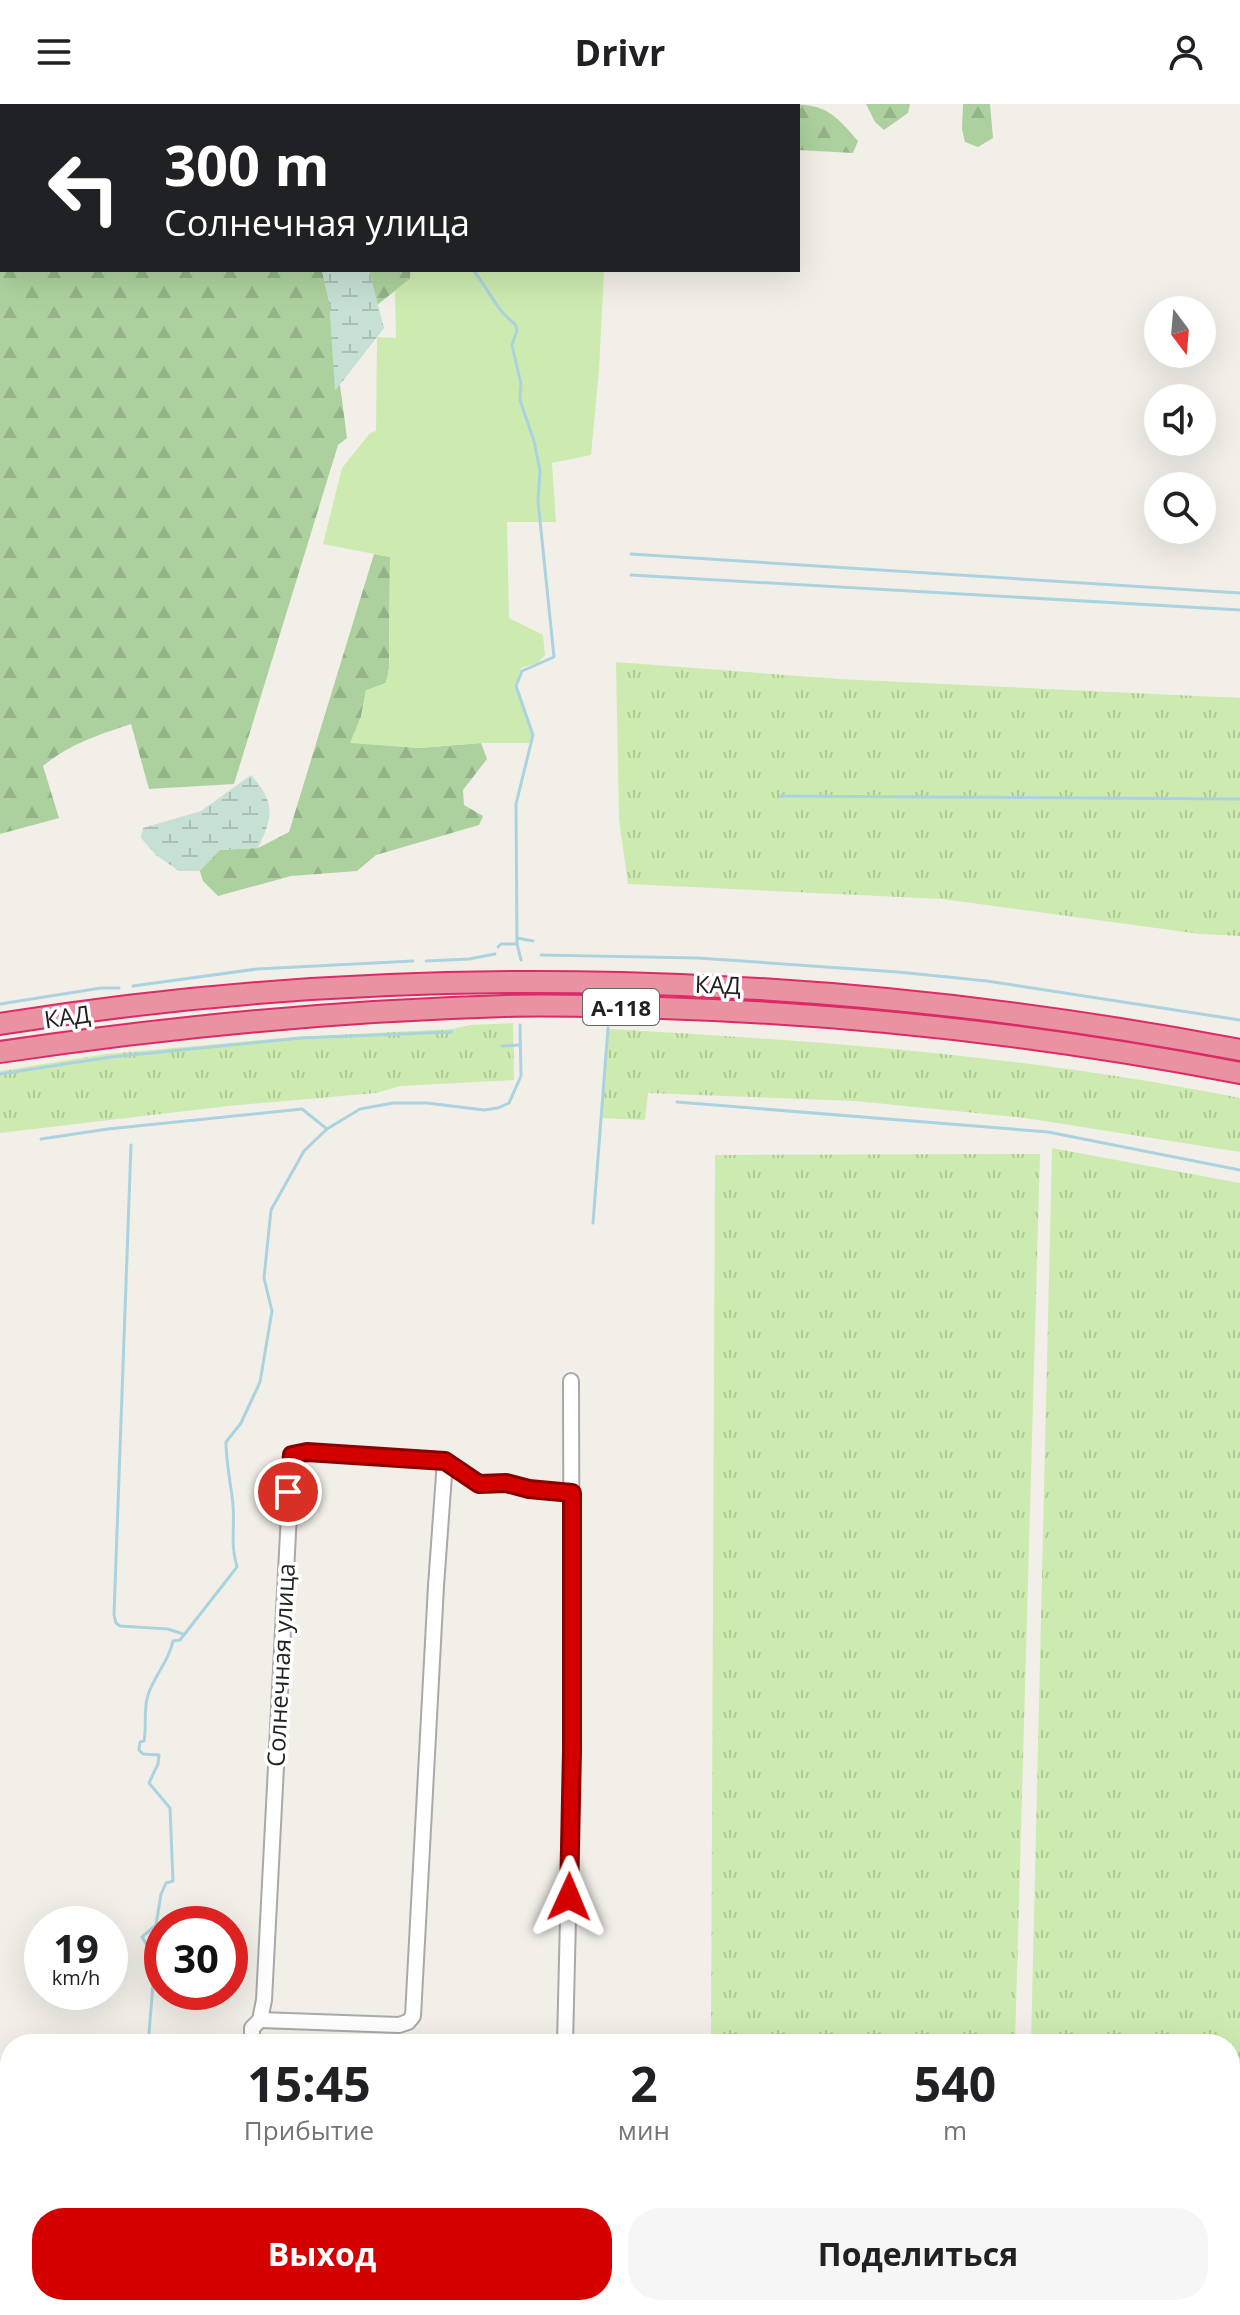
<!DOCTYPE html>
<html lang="ru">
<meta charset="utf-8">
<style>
body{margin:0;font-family:"Open Sans",sans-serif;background:#f6f6f6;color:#202124;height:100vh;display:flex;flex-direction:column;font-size:30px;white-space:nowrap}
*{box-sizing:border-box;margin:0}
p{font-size:26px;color:#757577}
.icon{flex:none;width:44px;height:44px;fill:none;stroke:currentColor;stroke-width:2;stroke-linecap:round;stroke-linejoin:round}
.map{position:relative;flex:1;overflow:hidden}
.drawer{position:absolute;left:0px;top:1930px;width:1240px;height:282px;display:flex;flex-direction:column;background:#fff;border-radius:32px 32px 0 0;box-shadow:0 8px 32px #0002}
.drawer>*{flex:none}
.guide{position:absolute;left:0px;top:0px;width:800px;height:168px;box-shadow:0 8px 32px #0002;background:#202124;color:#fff;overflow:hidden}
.needle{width:52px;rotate:164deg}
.tools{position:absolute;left:1144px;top:192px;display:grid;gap:16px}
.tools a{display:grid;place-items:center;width:72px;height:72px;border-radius:50%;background:#fff;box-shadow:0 8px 32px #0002;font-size:40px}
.speed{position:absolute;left:24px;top:1802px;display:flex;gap:16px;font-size:40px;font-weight:700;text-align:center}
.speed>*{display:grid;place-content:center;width:104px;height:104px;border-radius:50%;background:#fff;box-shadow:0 8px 32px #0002;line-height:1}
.speed small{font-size:20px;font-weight:400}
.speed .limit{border:12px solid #d22;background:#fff;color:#111}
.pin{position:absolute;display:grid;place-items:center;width:68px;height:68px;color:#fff;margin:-34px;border:4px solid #fff;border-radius:50%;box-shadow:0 2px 8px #0007}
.me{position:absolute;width:88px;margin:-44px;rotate:1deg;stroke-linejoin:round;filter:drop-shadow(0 0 6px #0008)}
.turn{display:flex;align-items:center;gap:28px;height:168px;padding:0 32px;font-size:36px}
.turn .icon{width:104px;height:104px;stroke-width:2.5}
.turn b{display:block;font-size:56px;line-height:68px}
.eta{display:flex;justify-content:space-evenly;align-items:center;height:136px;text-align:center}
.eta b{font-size:48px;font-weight:700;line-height:56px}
.primary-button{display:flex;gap:16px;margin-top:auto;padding:16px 32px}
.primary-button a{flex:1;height:92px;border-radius:32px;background:#d40000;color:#fff;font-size:32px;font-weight:700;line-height:92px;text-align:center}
.primary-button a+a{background:#f6f6f6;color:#202124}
header{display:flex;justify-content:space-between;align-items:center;height:104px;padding:0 32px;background:#fff;font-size:36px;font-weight:700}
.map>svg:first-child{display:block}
.grass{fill:url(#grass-tufts)}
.forest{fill:url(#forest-firs)}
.wetland{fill:url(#wetland-marsh)}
.garden{fill:#cdebb0}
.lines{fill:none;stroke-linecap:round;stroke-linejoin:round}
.stream{stroke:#aad3df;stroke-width:3}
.minor-casing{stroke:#a9a9a9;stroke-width:18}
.highway-casing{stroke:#dc2a67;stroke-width:24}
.minor{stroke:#fff;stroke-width:14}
.highway{stroke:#e892a2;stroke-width:20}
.route-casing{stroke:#8a0000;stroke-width:20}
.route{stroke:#d40000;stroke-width:14}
.labels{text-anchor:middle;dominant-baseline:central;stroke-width:7;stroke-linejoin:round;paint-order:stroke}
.shield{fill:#fff;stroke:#646464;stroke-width:2}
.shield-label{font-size:22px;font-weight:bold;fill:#222}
.street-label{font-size:24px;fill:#222;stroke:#fff}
</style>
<header><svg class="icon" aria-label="menu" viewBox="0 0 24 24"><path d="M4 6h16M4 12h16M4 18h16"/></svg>Drivr<svg class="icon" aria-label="person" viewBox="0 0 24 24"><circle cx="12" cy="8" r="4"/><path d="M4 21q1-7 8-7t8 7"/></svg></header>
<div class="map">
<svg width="1240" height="2211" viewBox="0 0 1240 2211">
<defs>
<pattern id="grass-tufts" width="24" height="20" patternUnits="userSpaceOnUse" patternTransform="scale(2)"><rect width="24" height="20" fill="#cdebb0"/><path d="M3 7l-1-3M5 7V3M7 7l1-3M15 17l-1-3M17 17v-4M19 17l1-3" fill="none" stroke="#b0c997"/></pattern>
<pattern id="forest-firs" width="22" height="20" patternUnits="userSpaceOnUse" patternTransform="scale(2)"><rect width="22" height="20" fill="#add19e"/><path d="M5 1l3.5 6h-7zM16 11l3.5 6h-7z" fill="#95b388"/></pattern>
<pattern id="wetland-marsh" width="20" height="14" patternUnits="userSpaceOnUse" patternTransform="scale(2)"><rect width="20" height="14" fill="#c6e0d4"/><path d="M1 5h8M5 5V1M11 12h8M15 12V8" fill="none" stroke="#aac0b6"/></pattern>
</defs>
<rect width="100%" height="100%" fill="#f2efe9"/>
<g class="grass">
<path d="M616,558L839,575L1240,594V832L1200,830L942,795L628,780L619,716Z"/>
<path d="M513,919L514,976L401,982L376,989L228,1002L0,1029V967L106,950L294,933L452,925L470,921Z"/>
<path d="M609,925C821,937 1032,952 1240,994V1048L1025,1014L855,997L648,989L645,1016L601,1014Z"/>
<path d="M1052,1044L1240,1079V2006H1230V1940H1031Z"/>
<path d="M1040,1050L1015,1940H711L715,1051Z"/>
<path d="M1230,2034L1240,2035V2211H1036V2202H1230Z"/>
</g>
<g class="forest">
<path d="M0,0H285V2H2V166H322L329,197L347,334L338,341L234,680L149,685L131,620C98,631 70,640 43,662L59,714L0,730Z"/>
<path d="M769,0C820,0 827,0 858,37L853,49L798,46V2H767Z"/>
<path d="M866,0H910L908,9L884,26L875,18Z"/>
<path d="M963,0H990L993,34L978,43L965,38L962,25Z"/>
<path d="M369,166H411L410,175L377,201Z"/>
<path d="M374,450L390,453L389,565L386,579L366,587L361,613L351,638L419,644L481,639L487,655L463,686L464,701L483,712L479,721L376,751L357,767L291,772L218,792L203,777L195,752L220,746L258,744L289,728Z"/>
</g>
<g class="wetland">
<path d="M322,166H369L384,224L335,287L329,197Z"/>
<path d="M251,671C276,699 273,713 258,744L220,746L200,767H179L156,751L141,734L143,724L201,707Z"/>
</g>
<path class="garden" d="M411,166H604L599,266L591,351L552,359L556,418H507L509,514L543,531L545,551L538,559L521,564L516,582L533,631L531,639H481L419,644L350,639L361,613L366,586L386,579L389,565L390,453L323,440L342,364L370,329L376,327L377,233L396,234L395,187L410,175Z"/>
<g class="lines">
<g class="stream">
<path d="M433,0V2"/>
<path d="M473,166C488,184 496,206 515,220L517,226L512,241L521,280L520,296L534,337L540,367L538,397L554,553L522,567L516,582L533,631L516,700L517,840L521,856"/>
<path d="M631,450L1240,489"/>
<path d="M631,471L1240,506"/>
<path d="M780,692L1240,695"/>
<path d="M517,834L533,837"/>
<path d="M498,843L501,840H517"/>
<path d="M541,851L698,854L898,868L987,877L1240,916"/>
<path d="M426,857L469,855L495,850"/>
<path d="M133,882L257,865L413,857"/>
<path d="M0,900L101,884H119"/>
<path d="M502,942L520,941"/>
<path d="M0,970L111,953L301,934L452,928"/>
<path d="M677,998L1048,1028L1240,1066"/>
<path d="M41,1035L108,1025L302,1005L327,1025"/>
<path d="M131,1041L114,1511L116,1519L120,1522L168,1525L183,1530"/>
<path d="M593,1119L608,924"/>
<path d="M151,1940L149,1929L156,1843L147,1841L142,1833L156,1821L161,1790L166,1779L173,1777L170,1704L149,1679L158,1660L159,1651L143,1650L139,1646L140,1638L144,1637C147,1622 143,1606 148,1591C154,1572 169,1557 173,1537L180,1536L237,1463C230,1439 235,1425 233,1401C231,1380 226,1359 226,1338L241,1319L260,1278L272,1207L264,1174L271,1106L304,1047L327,1025L360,1005L393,999H427L484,1006L498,1004L509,999L521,972L520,921"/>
<path d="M190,2202L196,2211"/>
<path d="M1028,2211V2202"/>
</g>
<g class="minor-casing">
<g id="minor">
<path d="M260,1916L399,1921L408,1918L413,1912L436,1482L445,1357"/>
<path d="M252,1940V1924L260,1916L264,1896L292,1351L307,1348L445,1357L479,1380L506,1379L529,1385L572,1389"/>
<path d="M565,1940L572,1646L571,1277"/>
<path d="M245,2202L255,2207L408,2208L418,2211"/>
<path d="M560,2202V2211"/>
</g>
</g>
<g class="highway-casing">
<g id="highway">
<path d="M0,920C410,854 833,868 1240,946"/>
<path d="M0,948C168,923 335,907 505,902C557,900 610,903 662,904C856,910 1049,932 1240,969"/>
</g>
</g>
<use href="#minor" class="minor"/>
<use href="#highway" class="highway"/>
</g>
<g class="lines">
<g class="route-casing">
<path id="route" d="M288,1388L292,1351L307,1348L445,1357L479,1380L506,1379L529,1385L572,1389V1646L569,1793"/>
</g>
<use href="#route" class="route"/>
</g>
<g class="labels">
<rect class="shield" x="583" y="885" width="76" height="36" rx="6"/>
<g class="shield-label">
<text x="621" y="903">А-118</text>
</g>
<g class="street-label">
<text transform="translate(718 880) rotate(2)">КАД</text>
<text transform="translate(67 912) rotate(-8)">КАД</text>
<text transform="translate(280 1561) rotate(-87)">Солнечная улица</text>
</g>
</g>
</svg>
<div class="tools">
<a><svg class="needle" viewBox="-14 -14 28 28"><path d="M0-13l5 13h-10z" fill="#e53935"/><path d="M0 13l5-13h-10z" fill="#757577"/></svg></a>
<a><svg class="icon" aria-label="sound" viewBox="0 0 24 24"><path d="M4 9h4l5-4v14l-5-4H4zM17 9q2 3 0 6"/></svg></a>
<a><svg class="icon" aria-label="search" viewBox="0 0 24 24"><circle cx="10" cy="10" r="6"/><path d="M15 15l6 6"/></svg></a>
</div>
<div class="speed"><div>19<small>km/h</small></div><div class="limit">30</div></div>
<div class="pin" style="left:288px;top:1388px;background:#d93025"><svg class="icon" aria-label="arrive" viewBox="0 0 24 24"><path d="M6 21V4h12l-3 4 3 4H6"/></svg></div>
<svg class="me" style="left:569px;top:1793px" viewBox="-20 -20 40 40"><path d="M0-17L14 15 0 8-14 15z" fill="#d40000" stroke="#fff" stroke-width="4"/></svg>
<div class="guide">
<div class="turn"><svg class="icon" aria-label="left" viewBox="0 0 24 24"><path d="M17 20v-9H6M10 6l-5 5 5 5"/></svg><div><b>300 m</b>Солнечная улица</div></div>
</div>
<section class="drawer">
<div class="eta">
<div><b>15:45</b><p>Прибытие</p></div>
<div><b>2</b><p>мин</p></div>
<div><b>540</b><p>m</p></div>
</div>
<div class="primary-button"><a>Выход</a><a>Поделиться</a></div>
</section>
</div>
